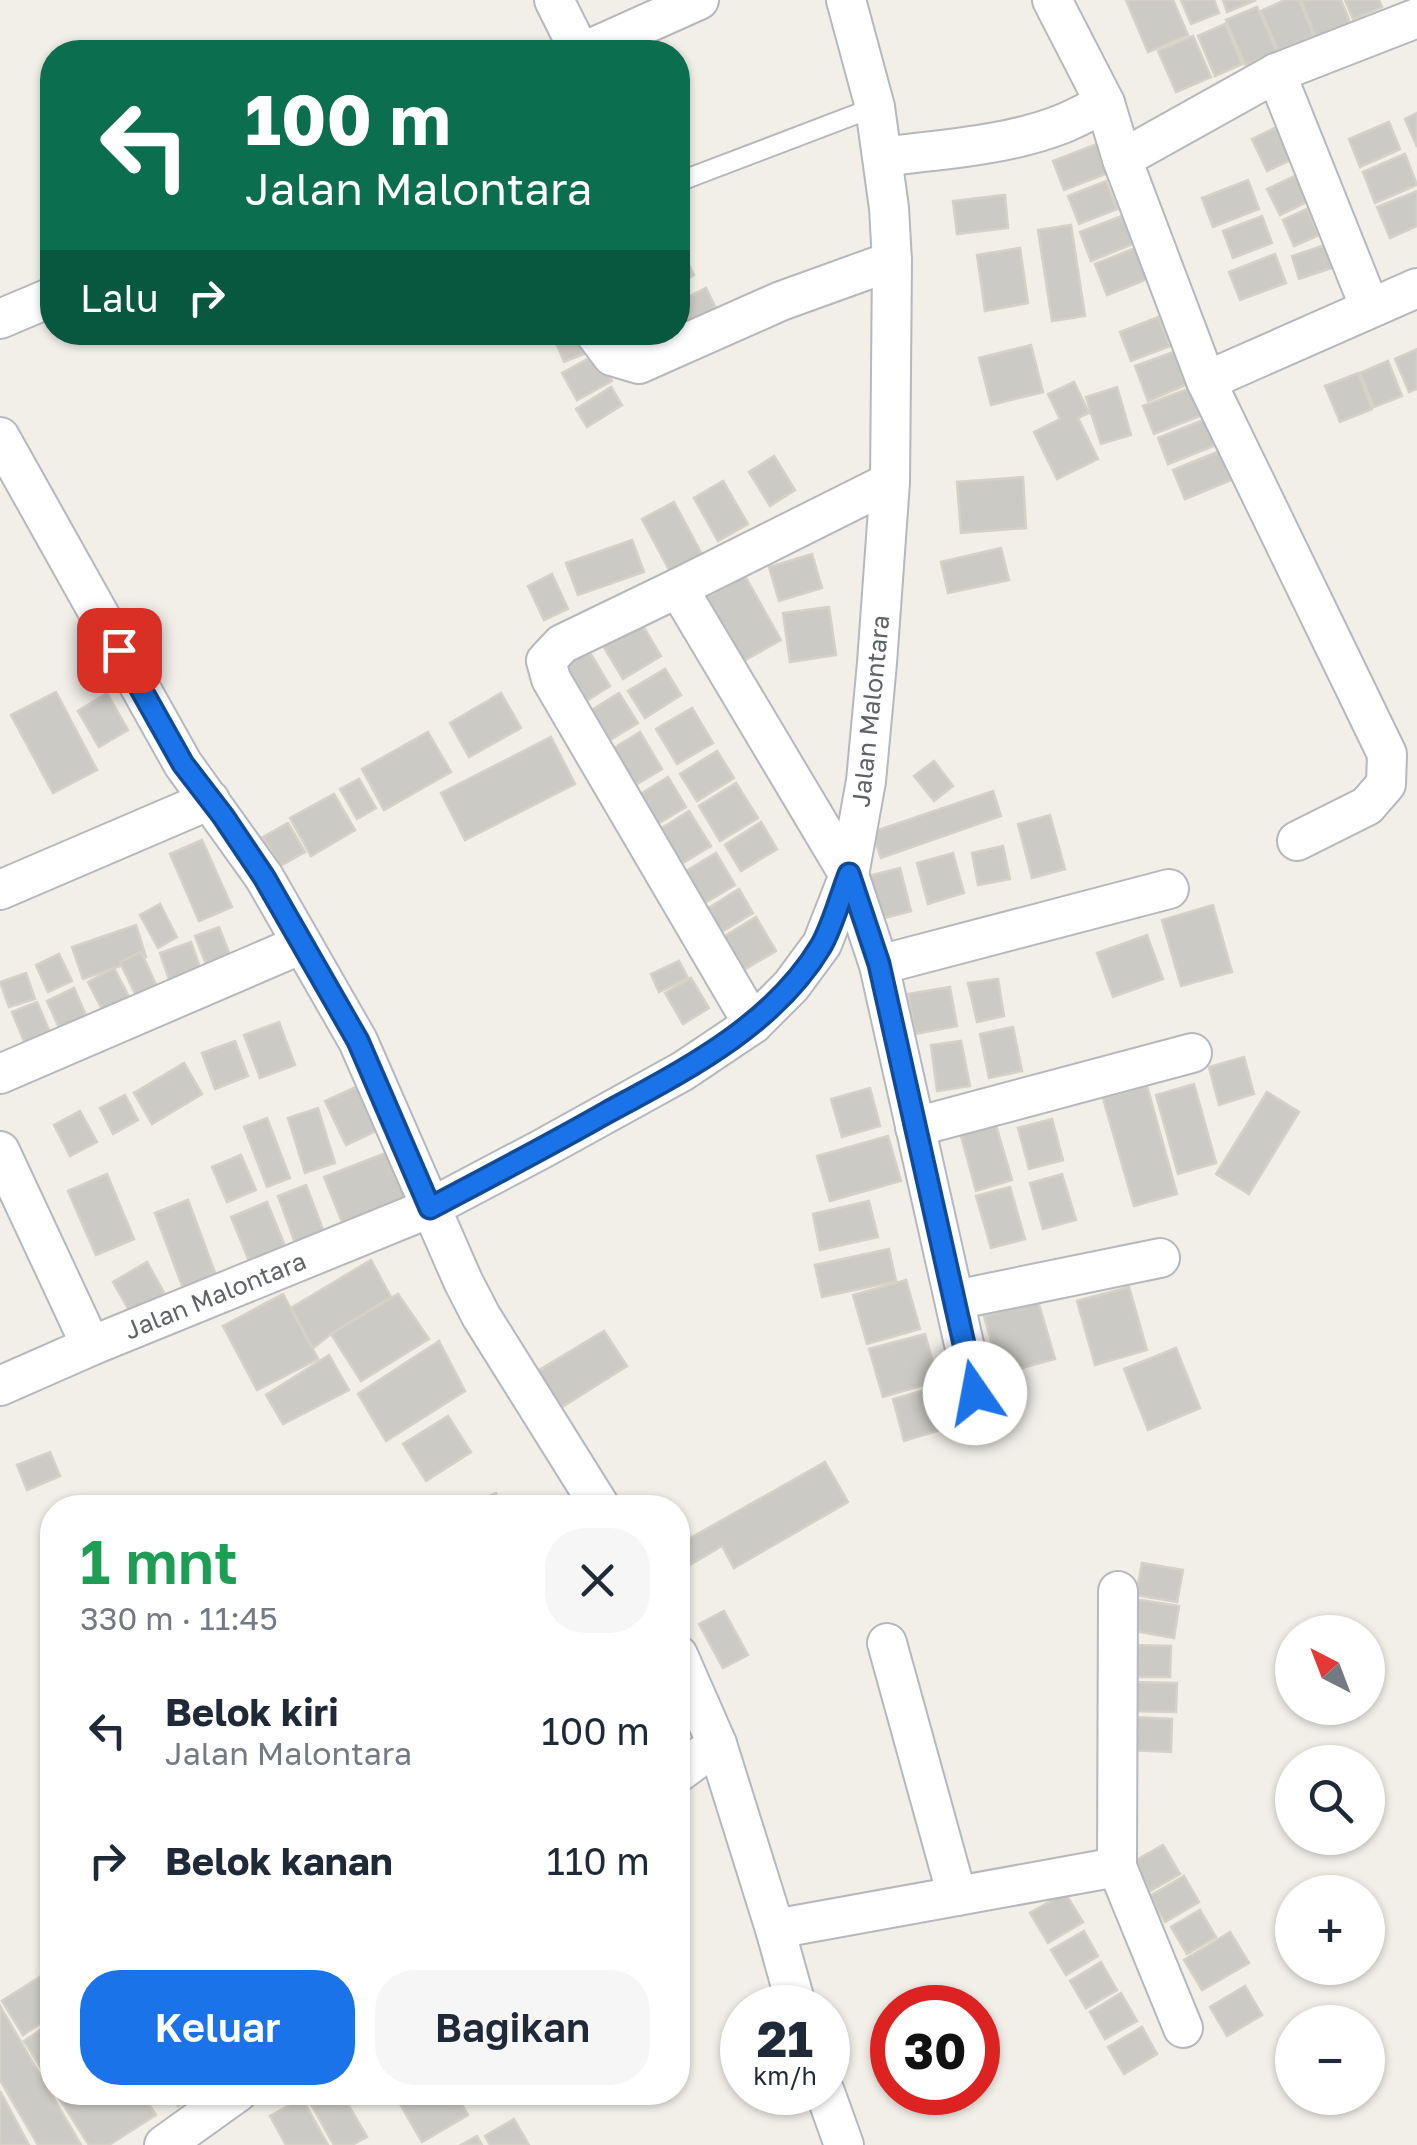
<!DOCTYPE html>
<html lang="id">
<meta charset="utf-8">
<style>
body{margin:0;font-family:"Golos Text",sans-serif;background:#f6f6f7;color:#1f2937;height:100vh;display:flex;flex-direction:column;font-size:38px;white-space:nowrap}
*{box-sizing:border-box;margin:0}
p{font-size:32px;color:#747a83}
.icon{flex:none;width:55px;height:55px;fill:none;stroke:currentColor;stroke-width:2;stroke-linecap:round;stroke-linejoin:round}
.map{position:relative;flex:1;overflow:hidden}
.panel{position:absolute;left:40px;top:1495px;width:650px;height:610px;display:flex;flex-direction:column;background:#fff;border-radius:40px;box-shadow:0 2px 8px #0004}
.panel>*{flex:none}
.guide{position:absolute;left:40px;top:40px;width:650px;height:305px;border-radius:40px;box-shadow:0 2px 8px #0004;background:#0b6e4f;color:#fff;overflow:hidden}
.needle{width:65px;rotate:318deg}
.controls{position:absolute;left:1275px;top:1615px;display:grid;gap:20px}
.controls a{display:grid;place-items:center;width:110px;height:110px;border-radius:50%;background:#fff;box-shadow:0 2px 8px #0004;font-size:50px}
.speed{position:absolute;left:720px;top:1985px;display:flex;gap:20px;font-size:50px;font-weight:700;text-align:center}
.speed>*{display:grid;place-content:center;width:130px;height:130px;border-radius:50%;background:#fff;box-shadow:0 2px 8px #0004;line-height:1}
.speed small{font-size:25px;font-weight:400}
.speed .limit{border:15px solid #d22;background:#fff;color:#111}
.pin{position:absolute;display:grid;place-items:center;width:85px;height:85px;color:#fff;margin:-42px;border-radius:20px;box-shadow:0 5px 15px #0006}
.me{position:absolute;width:110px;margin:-55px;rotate:348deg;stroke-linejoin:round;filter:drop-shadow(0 0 8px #0008)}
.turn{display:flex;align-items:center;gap:35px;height:210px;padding:0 40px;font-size:45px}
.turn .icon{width:130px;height:130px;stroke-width:2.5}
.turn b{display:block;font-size:70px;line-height:85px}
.then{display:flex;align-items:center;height:95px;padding:0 40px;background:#0003;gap:20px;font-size:38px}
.round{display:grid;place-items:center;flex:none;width:105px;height:105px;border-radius:40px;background:#f6f6f7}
.summary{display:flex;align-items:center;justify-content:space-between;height:170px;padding:0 40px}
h1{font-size:60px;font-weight:600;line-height:75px;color:#1e9e55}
.cta{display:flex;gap:20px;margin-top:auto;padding:20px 40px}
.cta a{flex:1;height:115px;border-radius:40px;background:#1a73e8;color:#fff;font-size:40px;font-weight:600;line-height:115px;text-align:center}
.cta a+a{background:#f6f6f7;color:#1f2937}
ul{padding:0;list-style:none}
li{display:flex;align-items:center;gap:30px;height:130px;padding:0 40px}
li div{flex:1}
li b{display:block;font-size:38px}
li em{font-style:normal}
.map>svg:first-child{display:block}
.building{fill:#cccac5;stroke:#d6d1c6;stroke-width:2.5}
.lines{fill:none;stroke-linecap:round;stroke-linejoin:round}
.lane-casing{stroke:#b5b8bc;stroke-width:22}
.street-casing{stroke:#b5b8bc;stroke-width:42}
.lane{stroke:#fff;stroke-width:18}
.street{stroke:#fff;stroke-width:38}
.route-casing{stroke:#114b97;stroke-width:25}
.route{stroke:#1a73e8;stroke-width:18}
.labels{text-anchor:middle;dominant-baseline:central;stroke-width:8;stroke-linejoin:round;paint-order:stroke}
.street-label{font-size:25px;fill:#5f6368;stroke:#fff}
</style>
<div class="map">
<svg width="1417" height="2145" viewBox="0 0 1417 2145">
<rect width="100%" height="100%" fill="#f1efe8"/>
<g class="building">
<path d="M1126,0H1173L1188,35L1148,52Z"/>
<path d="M1181,0H1214L1219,13L1191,24Z"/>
<path d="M1223,0H1256L1227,12Z"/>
<path d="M1285,0H1299L1314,36L1278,50L1261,11Z"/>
<path d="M1301,0H1341L1350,22L1316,37Z"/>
<path d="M1345,0H1379L1382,7L1353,19Z"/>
<path d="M1257,7L1277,52L1245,65L1226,20Z"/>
<path d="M1225,24L1242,64L1215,76L1198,36Z"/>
<path d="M1193,36L1211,77L1176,92L1158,51Z"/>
<path d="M1417,113V147L1405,119Z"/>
<path d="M1287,122L1302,155L1267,171L1252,139Z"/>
<path d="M1389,122L1400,149L1360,167L1349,139Z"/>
<path d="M1102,142L1113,171L1064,190L1053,161Z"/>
<path d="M1405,154L1417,185L1375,203L1363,172Z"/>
<path d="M1297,175L1309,201L1280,215L1267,189Z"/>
<path d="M1248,180L1259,209L1213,227L1202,198Z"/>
<path d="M1106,181L1117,209L1079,224L1068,196Z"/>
<path d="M1417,191V226L1390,238L1377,207Z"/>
<path d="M1005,195L1008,228L957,234L953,201Z"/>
<path d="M1307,209L1319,235L1294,246L1283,220Z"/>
<path d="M1124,215L1135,243L1091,261L1080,232Z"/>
<path d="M1262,216L1272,243L1233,258L1223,231Z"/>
<path d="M1071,225L1085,316L1052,321L1038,230Z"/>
<path d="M678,243L694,275L678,284Z"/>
<path d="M1325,245L1332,268L1299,279L1292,256Z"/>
<path d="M1138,247L1150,278L1107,295L1095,264Z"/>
<path d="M1020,248L1028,303L985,311L977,255Z"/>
<path d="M1275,254L1286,283L1240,300L1229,272Z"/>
<path d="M706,288L722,320L678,328V302Z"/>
<path d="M1158,317L1170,346L1131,361L1120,332Z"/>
<path d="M586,332L594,350L564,362L552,333Z"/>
<path d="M1031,345L1043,392L991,405L979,358Z"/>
<path d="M1417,349V389L1409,392L1395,359Z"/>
<path d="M1176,351L1188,384L1148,401L1135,366Z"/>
<path d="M597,354L612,381L577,400L562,373Z"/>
<path d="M1388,361L1402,396L1374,407L1360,373Z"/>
<path d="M1358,373L1372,409L1340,422L1325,386Z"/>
<path d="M1074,382L1089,413L1078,418L1098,459L1057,479L1034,432L1060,419L1048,394Z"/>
<path d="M611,387L622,405L587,427L576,409Z"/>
<path d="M1117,387L1131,435L1101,444L1086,397Z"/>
<path d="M1190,388L1200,416L1154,434L1143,406Z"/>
<path d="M1206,419L1216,445L1168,464L1158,438Z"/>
<path d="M1220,451L1231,480L1185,499L1173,470Z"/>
<path d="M774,456L795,490L770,506L749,472Z"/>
<path d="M1023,477L1026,528L961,533L957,482Z"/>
<path d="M723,481L748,524L718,541L694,498Z"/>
<path d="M674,502L706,562L674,579L642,519Z"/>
<path d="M632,540L644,572L578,595L566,563Z"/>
<path d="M1001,548L1009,580L948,593L941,562Z"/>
<path d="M812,554L822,588L779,601L769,567Z"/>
<path d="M552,574L568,609L544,620L528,586Z"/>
<path d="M745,576L781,640L740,663L704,599Z"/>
<path d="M829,607L836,655L790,662L783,613Z"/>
<path d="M637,616L661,656L623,679L599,639Z"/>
<path d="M586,646L610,686L580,705L555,665Z"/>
<path d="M665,669L681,695L645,718L628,691Z"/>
<path d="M56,692L97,770L53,793L11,715Z"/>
<path d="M107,693L128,730L99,747L78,711Z"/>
<path d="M501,693L521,728L469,757L450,723Z"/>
<path d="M619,693L638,723L605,743L587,713Z"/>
<path d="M692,708L713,743L677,764L656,729Z"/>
<path d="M428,732L451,772L384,810L362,769Z"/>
<path d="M640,732L662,769L629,789L606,753Z"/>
<path d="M551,737L575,784L465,840L441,793Z"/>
<path d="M717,751L734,778L697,801L680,774Z"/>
<path d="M934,761L953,786L934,801L914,776Z"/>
<path d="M668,777L686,807L649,829L631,800Z"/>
<path d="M359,779L376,808L357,819L340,789Z"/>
<path d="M736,783L758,818L720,841L699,806Z"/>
<path d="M993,791L1001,816L881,858L872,832Z"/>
<path d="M334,794L355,830L311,856L290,818Z"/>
<path d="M689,811L711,846L676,867L654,833Z"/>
<path d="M1050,815L1065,869L1032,878L1018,824Z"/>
<path d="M761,822L777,849L741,871L725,845Z"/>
<path d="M288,823L305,852L280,866L263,837Z"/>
<path d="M202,840L232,907L199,921L170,854Z"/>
<path d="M1003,846L1010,879L978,885L972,853Z"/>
<path d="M716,853L735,885L698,907L678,876Z"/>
<path d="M953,853L964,893L928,904L917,863Z"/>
<path d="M900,868L911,911L877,920L865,877Z"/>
<path d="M739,889L753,913L713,937L699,914Z"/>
<path d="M160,904L177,937L158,948L140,915Z"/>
<path d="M1213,905L1232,972L1181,986L1162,920Z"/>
<path d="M756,917L776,951L735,975L715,942Z"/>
<path d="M136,925L146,957L83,979L72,947Z"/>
<path d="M219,927L233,963L209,972L195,936Z"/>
<path d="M1147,935L1163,979L1113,997L1097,953Z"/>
<path d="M191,942L204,979L173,991L160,953Z"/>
<path d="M141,952L160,993L139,1002L120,962Z"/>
<path d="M59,954L72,981L48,992L36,965Z"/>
<path d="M679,961L688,978L659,992L651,974Z"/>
<path d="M114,968L130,999L104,1013L88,982Z"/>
<path d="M26,973L35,999L9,1007L0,982Z"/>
<path d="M691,978L709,1008L683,1024L665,993Z"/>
<path d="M998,979L1004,1016L977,1022L968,983Z"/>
<path d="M950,987L957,1026L915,1034L908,994Z"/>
<path d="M74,988L88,1020L61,1032L47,1001Z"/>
<path d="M37,1002L52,1037L27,1048L12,1012Z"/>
<path d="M279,1022L295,1065L260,1078L244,1035Z"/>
<path d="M1013,1027L1022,1071L989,1078L980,1034Z"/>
<path d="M235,1041L248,1076L215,1089L202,1053Z"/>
<path d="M961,1041L970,1086L937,1091L931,1045Z"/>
<path d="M1244,1057L1254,1094L1219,1105L1209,1067Z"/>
<path d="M184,1063L202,1094L152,1124L134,1093Z"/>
<path d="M367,1082L387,1126L346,1145L325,1101Z"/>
<path d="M1194,1084L1216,1163L1178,1174L1156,1095Z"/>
<path d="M1147,1086L1177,1194L1134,1206L1103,1098Z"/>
<path d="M870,1088L880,1126L842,1137L831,1099Z"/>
<path d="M1267,1092L1299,1112L1249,1194L1216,1174Z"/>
<path d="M125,1095L138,1120L113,1134L100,1108Z"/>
<path d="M318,1108L335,1163L305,1173L288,1118Z"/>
<path d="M80,1111L97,1142L70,1156L54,1125Z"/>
<path d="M267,1118L290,1178L267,1187L244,1127Z"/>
<path d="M1052,1119L1063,1160L1029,1169L1018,1128Z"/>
<path d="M995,1122L1012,1180L976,1191L960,1132Z"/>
<path d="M888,1136L901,1181L830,1201L817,1156Z"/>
<path d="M388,1152L405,1197L342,1222L324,1177Z"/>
<path d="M241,1155L256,1190L227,1202L212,1167Z"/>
<path d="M107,1174L134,1239L96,1255L68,1191Z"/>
<path d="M1062,1174L1076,1220L1043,1229L1030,1183Z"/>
<path d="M306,1185L327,1240L298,1251L278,1196Z"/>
<path d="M1010,1187L1025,1239L991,1248L976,1196Z"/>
<path d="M188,1200L217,1278L184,1291L155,1213Z"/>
<path d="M869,1201L878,1237L820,1250L813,1214Z"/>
<path d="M267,1202L292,1263L256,1278L231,1217Z"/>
<path d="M889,1249L896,1281L822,1297L815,1265Z"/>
<path d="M371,1260L391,1297L331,1334L313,1348L291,1308Z"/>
<path d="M147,1262L167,1298L133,1317L113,1282Z"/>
<path d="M906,1280L920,1329L867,1344L853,1295Z"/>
<path d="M1129,1287L1147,1350L1095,1365L1077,1301Z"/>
<path d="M283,1294L318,1359L257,1390L223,1326Z"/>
<path d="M398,1294L429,1339L361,1381L331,1334Z"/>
<path d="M1038,1301L1055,1359L1000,1374L984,1316Z"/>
<path d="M604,1331L627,1366L559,1409L536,1372Z"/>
<path d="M925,1334L938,1381L883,1397L869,1349Z"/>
<path d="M439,1341L465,1391L386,1441L358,1394Z"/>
<path d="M1176,1348L1200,1408L1148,1430L1124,1369Z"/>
<path d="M329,1355L349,1390L283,1424L266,1395Z"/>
<path d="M942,1385L954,1426L904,1441L893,1399Z"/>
<path d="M448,1416L471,1452L426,1481L403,1444Z"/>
<path d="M50,1452L60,1476L27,1490L17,1465Z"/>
<path d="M825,1462L848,1502L734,1568L722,1546L678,1572V1545Z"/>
<path d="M496,1493L502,1508H464Z"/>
<path d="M1142,1563L1183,1570L1177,1602L1136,1595Z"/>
<path d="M1134,1599L1179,1606L1174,1638L1129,1630Z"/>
<path d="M724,1611L748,1655L723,1668L699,1624Z"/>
<path d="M1131,1645L1171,1646L1170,1677H1130Z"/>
<path d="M1131,1682L1177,1683L1176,1712L1130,1711Z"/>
<path d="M1130,1717L1172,1719L1171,1752L1129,1750Z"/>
<path d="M1163,1845L1180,1874L1150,1891L1133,1862Z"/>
<path d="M1184,1876L1199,1902L1165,1922L1150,1896Z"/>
<path d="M1065,1893L1083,1922L1048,1943L1030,1913Z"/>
<path d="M1200,1910L1216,1937L1187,1954L1171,1927Z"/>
<path d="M1084,1931L1098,1956L1066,1975L1051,1950Z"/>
<path d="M1230,1932L1249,1963L1202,1990L1184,1960Z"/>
<path d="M1101,1962L1117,1990L1086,2008L1070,1981Z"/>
<path d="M52,1969V2016L23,2035L2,2001Z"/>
<path d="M1245,1986L1262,2015L1227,2036L1210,2007Z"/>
<path d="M1121,1993L1137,2021L1105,2039L1090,2012Z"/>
<path d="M0,2006L81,2145H38L0,2080Z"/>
<path d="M52,2022V2068L44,2073L24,2041Z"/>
<path d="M1142,2027L1157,2054L1124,2074L1108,2047Z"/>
<path d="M0,2091L29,2145H0Z"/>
<path d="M62,2092H141L156,2115L109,2145H89L57,2095Z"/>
<path d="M169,2092H200L178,2106Z"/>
<path d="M304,2092H341L367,2137L352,2145H334Z"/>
<path d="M393,2092H455L468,2115L422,2142Z"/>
<path d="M302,2098L328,2145H286L270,2116Z"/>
<path d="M514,2119L529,2145H490L485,2136Z"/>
<path d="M477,2136L482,2145H461Z"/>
</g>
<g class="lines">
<g class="lane-casing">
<path id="lane" d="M678,182L875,107"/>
</g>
<g class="street-casing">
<g id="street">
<path d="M554,0L580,52"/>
<path d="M1052,0L1105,103L1122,159L1206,381L1387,754L1386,784L1367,806L1297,841"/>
<path d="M583,52L699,0"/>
<path d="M1276,73L1370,308"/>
<path d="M883,157C942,149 1006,146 1062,124C1077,118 1091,110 1105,103"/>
<path d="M1122,159L1276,73L1417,18"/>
<path d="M0,319L52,297"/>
<path d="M594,332L612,356L639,364L781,301L892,261"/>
<path d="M1206,381L1417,288"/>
<path d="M0,437L183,764L264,877L358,1041L463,1281L481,1316L601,1508"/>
<path d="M678,588L849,875L879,965L975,1393"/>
<path d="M0,890L210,800"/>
<path d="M879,965L1169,889"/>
<path d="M753,1024L551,679L546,661L562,644L678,588L890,482"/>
<path d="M0,1074L302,944"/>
<path d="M915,1127L1192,1053"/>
<path d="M0,1151L91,1346"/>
<path d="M955,1300L1160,1258"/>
<path d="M0,1386L91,1346L430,1208L540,1150L683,1071L753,1024L791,986L822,944L849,875L866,781L877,663L890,482L892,261L889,208L875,107L846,0"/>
<path d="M1118,1591L1117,1867L1183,2028"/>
<path d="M887,1643L957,1896"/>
<path d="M678,1655L717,1744L775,1929L797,2008"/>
<path d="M678,1773L717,1744"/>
<path d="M775,1929L1117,1867"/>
<path d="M825,2092L844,2145"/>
<path d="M164,2145L238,2092"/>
</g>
</g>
<use href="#lane" class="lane"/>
<use href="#street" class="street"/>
</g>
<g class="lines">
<g class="route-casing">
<path id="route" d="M119,650L183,764L223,816L264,877L358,1041L430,1208C489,1177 548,1146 606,1113C685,1070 773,1026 821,946C833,925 840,897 849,874L879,964L975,1393"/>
</g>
<use href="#route" class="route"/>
</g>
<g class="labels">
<g class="street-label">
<text transform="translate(870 711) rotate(-84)">Jalan Malontara</text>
<text transform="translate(215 1295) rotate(-22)">Jalan Malontara</text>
</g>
</g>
</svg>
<div class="controls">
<a><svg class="needle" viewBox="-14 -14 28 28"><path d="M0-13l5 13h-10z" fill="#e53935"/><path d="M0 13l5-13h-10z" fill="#747a83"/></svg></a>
<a><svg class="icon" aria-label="search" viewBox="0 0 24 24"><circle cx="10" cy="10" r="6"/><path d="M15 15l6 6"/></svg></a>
<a>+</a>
<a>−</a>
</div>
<div class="speed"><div>21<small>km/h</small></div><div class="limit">30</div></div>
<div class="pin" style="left:119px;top:650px;background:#d93025"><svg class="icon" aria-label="arrive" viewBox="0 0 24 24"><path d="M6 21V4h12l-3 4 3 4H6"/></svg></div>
<svg class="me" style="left:975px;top:1393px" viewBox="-20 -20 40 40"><circle r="19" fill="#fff"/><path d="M0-13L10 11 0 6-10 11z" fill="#1a73e8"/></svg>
<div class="guide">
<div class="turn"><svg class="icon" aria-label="left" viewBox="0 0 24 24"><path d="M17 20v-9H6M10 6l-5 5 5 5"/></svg><div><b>100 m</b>Jalan Malontara</div></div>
<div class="then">Lalu<svg class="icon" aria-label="right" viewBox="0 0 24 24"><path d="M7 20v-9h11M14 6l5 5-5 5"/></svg></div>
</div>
<section class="panel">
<div class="summary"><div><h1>1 mnt</h1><p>330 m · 11:45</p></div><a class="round"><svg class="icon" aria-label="close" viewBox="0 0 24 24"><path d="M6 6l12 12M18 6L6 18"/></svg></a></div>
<ul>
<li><svg class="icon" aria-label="left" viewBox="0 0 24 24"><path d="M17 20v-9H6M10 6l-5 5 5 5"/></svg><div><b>Belok kiri</b><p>Jalan Malontara</p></div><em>100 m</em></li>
<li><svg class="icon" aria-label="right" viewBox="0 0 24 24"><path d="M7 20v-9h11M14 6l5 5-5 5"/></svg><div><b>Belok kanan</b></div><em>110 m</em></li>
</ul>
<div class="cta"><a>Keluar</a><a>Bagikan</a></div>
</section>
</div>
